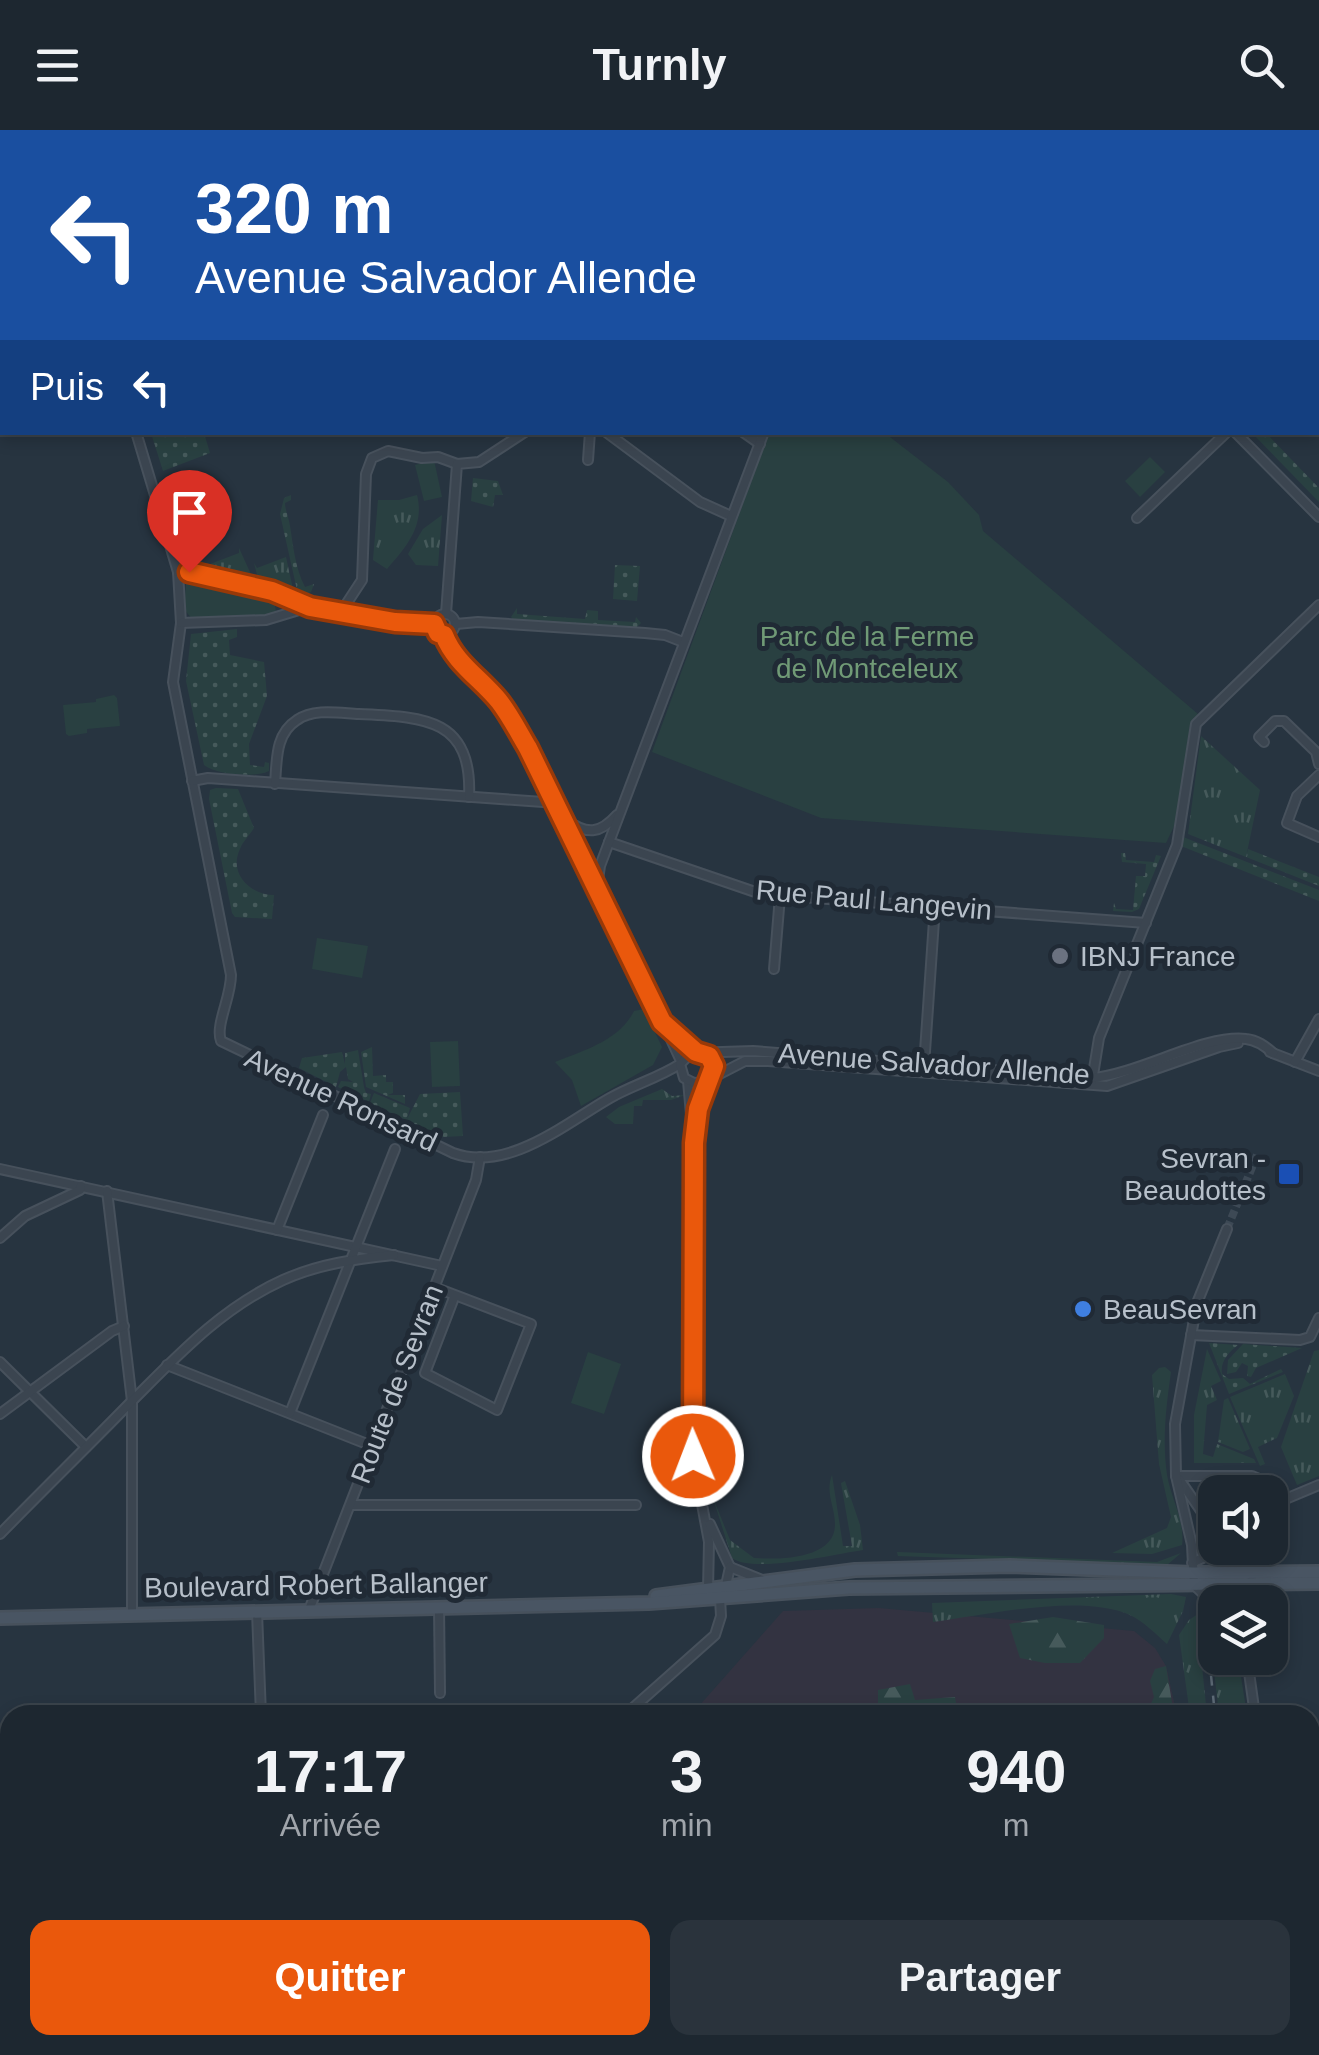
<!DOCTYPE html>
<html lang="fr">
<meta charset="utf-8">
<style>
body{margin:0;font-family:Helvetica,sans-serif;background:#2a333c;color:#f1f3f6;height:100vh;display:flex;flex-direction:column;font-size:38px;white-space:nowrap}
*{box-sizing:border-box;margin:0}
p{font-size:32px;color:#a0a5ab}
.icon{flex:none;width:55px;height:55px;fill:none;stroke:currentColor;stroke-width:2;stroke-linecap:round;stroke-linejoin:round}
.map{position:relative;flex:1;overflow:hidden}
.side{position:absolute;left:0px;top:1575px;width:1320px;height:350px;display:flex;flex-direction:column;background:#1d2730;border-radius:30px 30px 0 0;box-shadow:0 5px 15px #0003,0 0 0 2px #3b444c}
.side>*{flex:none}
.banner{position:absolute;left:0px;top:0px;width:1320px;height:305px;box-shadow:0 5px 15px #0003,0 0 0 2px #3b444c;background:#1a4fa0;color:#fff;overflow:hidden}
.fabs{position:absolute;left:1198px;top:1345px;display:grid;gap:20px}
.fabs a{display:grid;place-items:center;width:90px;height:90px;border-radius:20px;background:#1d2730;box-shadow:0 5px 15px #0003,0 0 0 2px #3b444c;font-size:50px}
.pin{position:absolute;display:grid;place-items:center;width:85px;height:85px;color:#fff;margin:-102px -42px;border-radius:50% 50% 50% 0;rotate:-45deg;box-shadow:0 0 10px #0007}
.pin .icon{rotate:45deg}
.me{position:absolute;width:110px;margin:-55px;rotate:359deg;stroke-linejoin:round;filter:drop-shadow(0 0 8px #0008)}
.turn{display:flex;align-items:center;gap:35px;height:210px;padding:0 30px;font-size:45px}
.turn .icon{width:130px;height:130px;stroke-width:2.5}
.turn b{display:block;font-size:70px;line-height:85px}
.then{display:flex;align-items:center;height:95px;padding:0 30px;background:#0003;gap:20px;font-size:38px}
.eta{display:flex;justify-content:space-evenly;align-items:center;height:170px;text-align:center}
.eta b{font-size:60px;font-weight:700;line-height:70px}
.button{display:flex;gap:20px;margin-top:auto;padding:20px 30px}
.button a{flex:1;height:115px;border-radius:20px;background:#ea580c;color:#fff;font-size:40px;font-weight:700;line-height:115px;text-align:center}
.button a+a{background:#2a333c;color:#f1f3f6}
header{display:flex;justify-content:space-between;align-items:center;height:130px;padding:0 30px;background:#1d2730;font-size:45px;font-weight:700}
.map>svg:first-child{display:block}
.medical{fill:#333341}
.grass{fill:url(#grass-tufts)}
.forest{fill:url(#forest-firs)}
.park{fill:#294041}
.garden{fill:url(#garden-dots)}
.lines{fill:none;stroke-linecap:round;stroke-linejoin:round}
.minor-tunnel{stroke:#3d4955;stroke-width:8;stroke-dasharray:8 4;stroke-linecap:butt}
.minor-casing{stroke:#47515c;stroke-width:12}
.secondary-casing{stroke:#47515c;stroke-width:16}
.minor{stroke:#3b4550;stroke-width:8}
.secondary{stroke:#495563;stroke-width:11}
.rail{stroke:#5d6a76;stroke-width:2.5;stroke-dasharray:10 10;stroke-linecap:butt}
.route-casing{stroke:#983908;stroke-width:25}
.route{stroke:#ea580c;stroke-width:18}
.worship-dot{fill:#6b7280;stroke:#202a35;stroke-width:4}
.transit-dot{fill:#1a4fb4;stroke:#202a35;stroke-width:4}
.shop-dot{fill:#3f7fe0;stroke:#202a35;stroke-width:4}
.labels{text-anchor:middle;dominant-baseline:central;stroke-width:10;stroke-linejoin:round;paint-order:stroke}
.park-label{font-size:28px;fill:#709a76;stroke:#202a35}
.street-label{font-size:28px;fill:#b7c0ca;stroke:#202a35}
.poi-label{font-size:28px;fill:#b7c0ca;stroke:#202a35;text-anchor:start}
</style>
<header><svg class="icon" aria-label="menu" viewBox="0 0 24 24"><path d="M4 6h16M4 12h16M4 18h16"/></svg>Turnly<svg class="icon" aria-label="search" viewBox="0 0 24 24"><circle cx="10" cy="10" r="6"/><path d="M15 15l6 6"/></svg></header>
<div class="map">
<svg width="1319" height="1925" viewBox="0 0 1319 1925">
<defs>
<pattern id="grass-tufts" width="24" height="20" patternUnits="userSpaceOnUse" patternTransform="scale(2.5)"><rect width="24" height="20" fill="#294041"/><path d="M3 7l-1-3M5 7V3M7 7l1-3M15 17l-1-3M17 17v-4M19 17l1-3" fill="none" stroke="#465a5b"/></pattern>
<pattern id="forest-firs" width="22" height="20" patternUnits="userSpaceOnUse" patternTransform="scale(2.5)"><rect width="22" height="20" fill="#294041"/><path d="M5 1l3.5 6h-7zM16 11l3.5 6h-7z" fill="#465a5b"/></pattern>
<pattern id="garden-dots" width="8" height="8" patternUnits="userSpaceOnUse" patternTransform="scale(2.5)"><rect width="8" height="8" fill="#294041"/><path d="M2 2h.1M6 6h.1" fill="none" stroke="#465a5b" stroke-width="1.8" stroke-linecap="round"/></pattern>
</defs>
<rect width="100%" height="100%" fill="#273440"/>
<g class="medical">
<path d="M879,1478L1134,1501L1155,1518L1166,1536L1177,1585H691L783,1481Z"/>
<path d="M413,1915H1245L1247,1925H405Z"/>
</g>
<g class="grass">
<path d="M417,365C425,396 406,417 387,439L373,430L378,370H399Z"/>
<path d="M442,385L438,436L416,435L408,424L423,399Z"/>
<path d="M187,414L189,420L195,418L205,436L239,423V418L254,451L189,434L181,416Z"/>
<path d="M286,427L293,459L259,452L254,433L257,438Z"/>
<path d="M1201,606L1260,660L1246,727L1188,704Z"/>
<path d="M662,959L672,966L685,965L671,970H643L642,976H634L633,994H615L606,987L619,977Z"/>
<path d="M1207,1219L1221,1251L1211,1256L1217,1270L1207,1275L1203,1324L1213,1327L1217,1314L1254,1329L1256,1333H1194V1285Z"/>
<path d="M1319,1220V1346L1297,1355L1281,1317L1314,1221Z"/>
<path d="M1165,1237L1171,1242C1166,1277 1162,1310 1167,1345C1171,1369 1185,1390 1182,1415L1152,1424L1112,1423L1167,1398L1171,1387L1159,1334L1152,1245L1159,1238Z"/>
<path d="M1285,1244L1294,1266L1277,1308L1258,1317L1265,1334L1260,1336L1230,1267Z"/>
<path d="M1228,1268L1250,1319L1243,1322L1218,1312L1224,1270Z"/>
<path d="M832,1345L843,1416H852L841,1353L845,1351L860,1395L863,1420C834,1424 754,1444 732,1428L713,1368L730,1410L754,1428C779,1430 836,1429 835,1394C835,1377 825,1362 832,1345Z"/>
<path d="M897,1422L1157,1432L1181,1423L1167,1435L898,1426Z"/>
<path d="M1171,1464L1186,1467L1183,1481L1167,1514C1156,1504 1144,1492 1130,1485C1081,1463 986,1485 933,1492L932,1473Z"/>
<path d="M1204,1480L1215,1484V1528H1238L1247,1585H1219L1208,1486L1197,1487L1207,1585H1190L1179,1505L1189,1490Z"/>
<path d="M1319,1784V1848L1310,1873V1785Z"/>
</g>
<g class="forest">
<path d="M1053,1487L1104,1495V1508L1080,1533H1045L1020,1528L1009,1494Z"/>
<path d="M1166,1536L1174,1585H1146L1154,1567L1150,1551L1155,1539Z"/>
<path d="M910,1554L915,1570L955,1567L958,1585H840L839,1579L878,1574V1560Z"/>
<path d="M1310,1869L1313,1882L1319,1877V1925H1269L1267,1915H1310Z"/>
<path d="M165,1915H311L301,1925H143Z"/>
<path d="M352,1915H504L506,1925H343Z"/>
</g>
<g class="park">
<path d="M859,302L890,307L948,352L979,385L983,401L1198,584L1190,596L1177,690L1166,713L821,688L652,622L769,303Z"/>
<path d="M1150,327L1165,342L1140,367L1125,351Z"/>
<path d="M434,330L442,367L424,371L415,335Z"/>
<path d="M196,446L273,465L276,481L269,486L192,489L184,479L186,454Z"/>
<path d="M114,565L117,568L120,596L87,599V603L69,606L66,604L63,575L96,572V569Z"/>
<path d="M317,808L368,816L362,848L312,839Z"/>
<path d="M644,879L662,917L653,935L581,976L572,950L555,932C583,921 620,910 634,881Z"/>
<path d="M458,911L460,956L432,957L430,912Z"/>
<path d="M588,1222L621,1234L604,1284L571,1273Z"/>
<path d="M1310,1648L1319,1649V1727L1310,1726Z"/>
</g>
<g class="garden">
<path d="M151,303H204L210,323L163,341Z"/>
<path d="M1252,303H1266L1319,358V372Z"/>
<path d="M473,348L498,351L503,365H495L493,377L471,371Z"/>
<path d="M291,365V370L285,373C285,380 289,388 290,396C293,414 295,438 305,457L314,454L311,462L304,465L297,460L280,384L284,368Z"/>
<path d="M615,435L640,436L637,471L613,469Z"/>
<path d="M517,478V484L585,489L587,480L598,481V490L635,492L636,487L641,493L635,499L515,491L511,487Z"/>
<path d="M237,499V507L229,510L230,525L264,532L267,566L249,614L250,635L264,637L265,632L269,633V641C253,648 217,645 204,635L186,551L191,504Z"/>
<path d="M216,658L238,659L254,698C250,705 243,711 240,719C228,744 251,765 274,765L272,789L235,787L232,783L209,669L210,660Z"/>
<path d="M1183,707L1319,760V771L1181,716Z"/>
<path d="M1248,719L1319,747V756L1246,727Z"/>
<path d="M1121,723H1125L1126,730L1154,732L1156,725L1161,726L1139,779L1132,782L1113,781L1114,773L1116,779L1133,780L1136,746H1145L1146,734L1122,732Z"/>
<path d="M372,917L373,946L386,945V952H393V963L388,965H405V974L366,957L361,922Z"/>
<path d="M358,920L364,957L366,963L371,964L369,972L338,957L341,951L353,952L348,949L346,937L340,942L336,957L299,938L302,928L342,922L345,934V923Z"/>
<path d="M460,962L463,1006L443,1007L370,973L374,963L410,978L407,989L420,964Z"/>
<path d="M1209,1213L1238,1215C1229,1222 1220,1231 1222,1244L1229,1249L1243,1248L1250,1254L1281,1239L1283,1242L1229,1264Z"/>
<path d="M1243,1214L1302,1218L1256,1238L1251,1247L1247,1246L1248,1236L1242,1233L1236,1242L1227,1244L1228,1230Z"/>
</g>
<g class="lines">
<path class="minor-tunnel" d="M1227,1099L1257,1025"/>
<g class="minor-casing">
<g id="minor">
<path d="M305,0L308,2"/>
<path d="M486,0L490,2"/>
<path d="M682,0L685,2"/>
<path d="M846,0L850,2"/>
<path d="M990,0L993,2"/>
<path d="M1224,0L1227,2"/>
<path d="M22,2L24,0"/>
<path d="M400,2L402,0"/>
<path d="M1000,2L1002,0"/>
<path d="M1158,2L1160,0"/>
<path d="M0,23L2,21"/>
<path d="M1318,27L1319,28"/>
<path d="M1318,150L1319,152"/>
<path d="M1318,283L1319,285"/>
<path d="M136,302L178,442L181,493L173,552L231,845C231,868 215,895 221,911L453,1023C508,1043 566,993 610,968C633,955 658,948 680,934"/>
<path d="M606,302L700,372L731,386"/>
<path d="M743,302L760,314"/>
<path d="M1235,302L1319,387"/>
<path d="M588,330L590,302"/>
<path d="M1137,388L1227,302"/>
<path d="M178,442L222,448L272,461L310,477L395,492L434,494"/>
<path d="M341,482L362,450L366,344L372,328L388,321L422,328L438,327L457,334"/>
<circle cx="445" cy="494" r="10"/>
<path d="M446,484L457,334L479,332L525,302"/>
<path d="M181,493L266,490L309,477"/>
<path d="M456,494L478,492L645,503L665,505L683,512"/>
<path d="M444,505L456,528L474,543L502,575L528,618L616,791L681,931"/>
<path d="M1264,612L1259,607L1275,591H1284L1316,622L1319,634"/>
<path d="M1319,645L1297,666L1287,693L1319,707"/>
<path d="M192,651L208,648L557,673"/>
<path d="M275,654C277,630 275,604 297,590C314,578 339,583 359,584C422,587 473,587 469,667"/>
<path d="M566,690C587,705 600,704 617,685"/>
<path d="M609,712L761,764L1146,793"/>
<path d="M597,756L600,736L764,302"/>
<path d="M774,839L780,766"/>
<path d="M666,895L696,923"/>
<path d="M1270,922L1319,941"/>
<path d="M706,924L714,936L698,979L694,1013L692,1285L693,1326L709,1412L708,1460"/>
<path d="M1295,932L1319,889"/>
<path d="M924,936L935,776"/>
<path d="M710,949L745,931H768L1107,956L1219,917L1238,913"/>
<path d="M688,951L692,996"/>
<path d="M1092,951L1099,908L1177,715L1196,594L1319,475"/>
<path d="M707,952L694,953L684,948L680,934L691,923L753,921L1092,948C1140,944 1204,904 1246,909C1257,910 1265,916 1273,923"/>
<path d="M0,1039L442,1136"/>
<path d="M107,1061L132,1271V1485"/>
<path d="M277,1100L323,985"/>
<path d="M0,1108L25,1086L80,1060L81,1056"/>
<path d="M434,1157L531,1194L497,1280L425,1243L455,1165"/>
<path d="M1191,1205L1300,1210L1310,1207L1319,1188"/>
<path d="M0,1232L86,1317"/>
<path d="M167,1235L372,1316"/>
<path d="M290,1283L395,1019"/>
<path d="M0,1284L112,1201L124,1196"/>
<path d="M1176,1346H1252L1259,1349L1265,1362"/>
<path d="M1179,1349L1215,1401"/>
<path d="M1270,1372L1276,1373L1319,1355"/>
<path d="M351,1375H636"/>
<path d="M710,1394L730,1437L725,1460"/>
<path d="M0,1404C43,1360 86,1318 129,1274C176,1227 221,1178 283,1150C319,1134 355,1129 394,1125"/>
<path d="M1228,1418L1252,1442L1251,1462L1244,1472"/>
<path d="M1192,1433L1211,1424L1234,1425"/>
<path d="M730,1437L762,1450"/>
<path d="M1215,1475L1194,1455L1192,1415L1176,1346L1175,1294L1197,1173L1227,1099"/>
<path d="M439,1477L440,1563"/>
<path d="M309,1480L476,1050L480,1027"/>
<path d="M257,1482L261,1585"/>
<path d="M1247,1528L1255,1585"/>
<path d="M625,1585L715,1505L721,1486L720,1468"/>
<path d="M0,1736L10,1735"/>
<path d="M1310,1775L1319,1774"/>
<path d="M18,1925L42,1915"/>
</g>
</g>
<g class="secondary-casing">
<g id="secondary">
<path d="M656,1466L855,1440L1010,1436L1193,1443L1319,1442"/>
<path d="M0,1488L649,1473L849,1458L1319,1453"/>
</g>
</g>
<use href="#minor" class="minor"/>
<use href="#secondary" class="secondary"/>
<g class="rail">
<path d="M1205,1486L1215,1585"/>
<path d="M1259,1915L1260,1925"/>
</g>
</g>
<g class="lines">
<g class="route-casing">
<path id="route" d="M189,442L272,461L310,477L395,492L434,494L438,503L444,505C455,533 480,548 499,571C510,585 519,603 528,618L662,892L696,922L709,926L714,936L698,979L694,1013L693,1326"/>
</g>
<use href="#route" class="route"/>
</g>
<circle class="worship-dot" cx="1060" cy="826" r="10"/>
<rect class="transit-dot" x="1277" y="1032" width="24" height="24" rx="5"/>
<circle class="shop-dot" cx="1083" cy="1179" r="10"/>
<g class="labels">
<g class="park-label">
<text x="867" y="506">Parc de la Ferme<tspan x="867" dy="32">de Montceleux</tspan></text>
</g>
<g class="street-label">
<text transform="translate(874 770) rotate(5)">Rue Paul Langevin</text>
<text transform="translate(934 934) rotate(4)">Avenue Salvador Allende</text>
<text transform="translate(341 970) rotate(25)">Avenue Ronsard</text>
<text transform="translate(397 1254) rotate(-69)">Route de Sevran</text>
<text transform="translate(316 1455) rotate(-1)">Boulevard Robert Ballanger</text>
</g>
<g class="poi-label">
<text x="1080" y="826">IBNJ France</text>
<text x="1266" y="1028" text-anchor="end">Sevran -<tspan x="1266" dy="32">Beaudottes</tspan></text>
<text x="1103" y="1179">BeauSevran</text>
</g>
</g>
</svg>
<div class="fabs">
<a><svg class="icon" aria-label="sound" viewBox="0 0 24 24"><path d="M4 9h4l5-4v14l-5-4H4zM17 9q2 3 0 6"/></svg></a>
<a><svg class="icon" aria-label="layers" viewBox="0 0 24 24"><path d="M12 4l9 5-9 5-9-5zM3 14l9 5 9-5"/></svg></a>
</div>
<div class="pin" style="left:189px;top:442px;background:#d93025"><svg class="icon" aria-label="arrive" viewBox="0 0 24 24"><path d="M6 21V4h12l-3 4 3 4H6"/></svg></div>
<svg class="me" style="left:693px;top:1326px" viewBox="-20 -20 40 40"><circle r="17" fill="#ea580c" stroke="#fff" stroke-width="3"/><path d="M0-11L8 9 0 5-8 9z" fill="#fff"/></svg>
<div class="banner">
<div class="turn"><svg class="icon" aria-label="left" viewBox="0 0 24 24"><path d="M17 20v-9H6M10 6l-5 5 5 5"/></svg><div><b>320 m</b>Avenue Salvador Allende</div></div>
<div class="then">Puis<svg class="icon" aria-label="left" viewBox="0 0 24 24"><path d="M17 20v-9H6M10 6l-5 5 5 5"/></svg></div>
</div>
<section class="side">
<div class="eta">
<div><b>17:17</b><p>Arrivée</p></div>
<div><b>3</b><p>min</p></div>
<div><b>940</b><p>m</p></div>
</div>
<div class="button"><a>Quitter</a><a>Partager</a></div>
</section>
</div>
